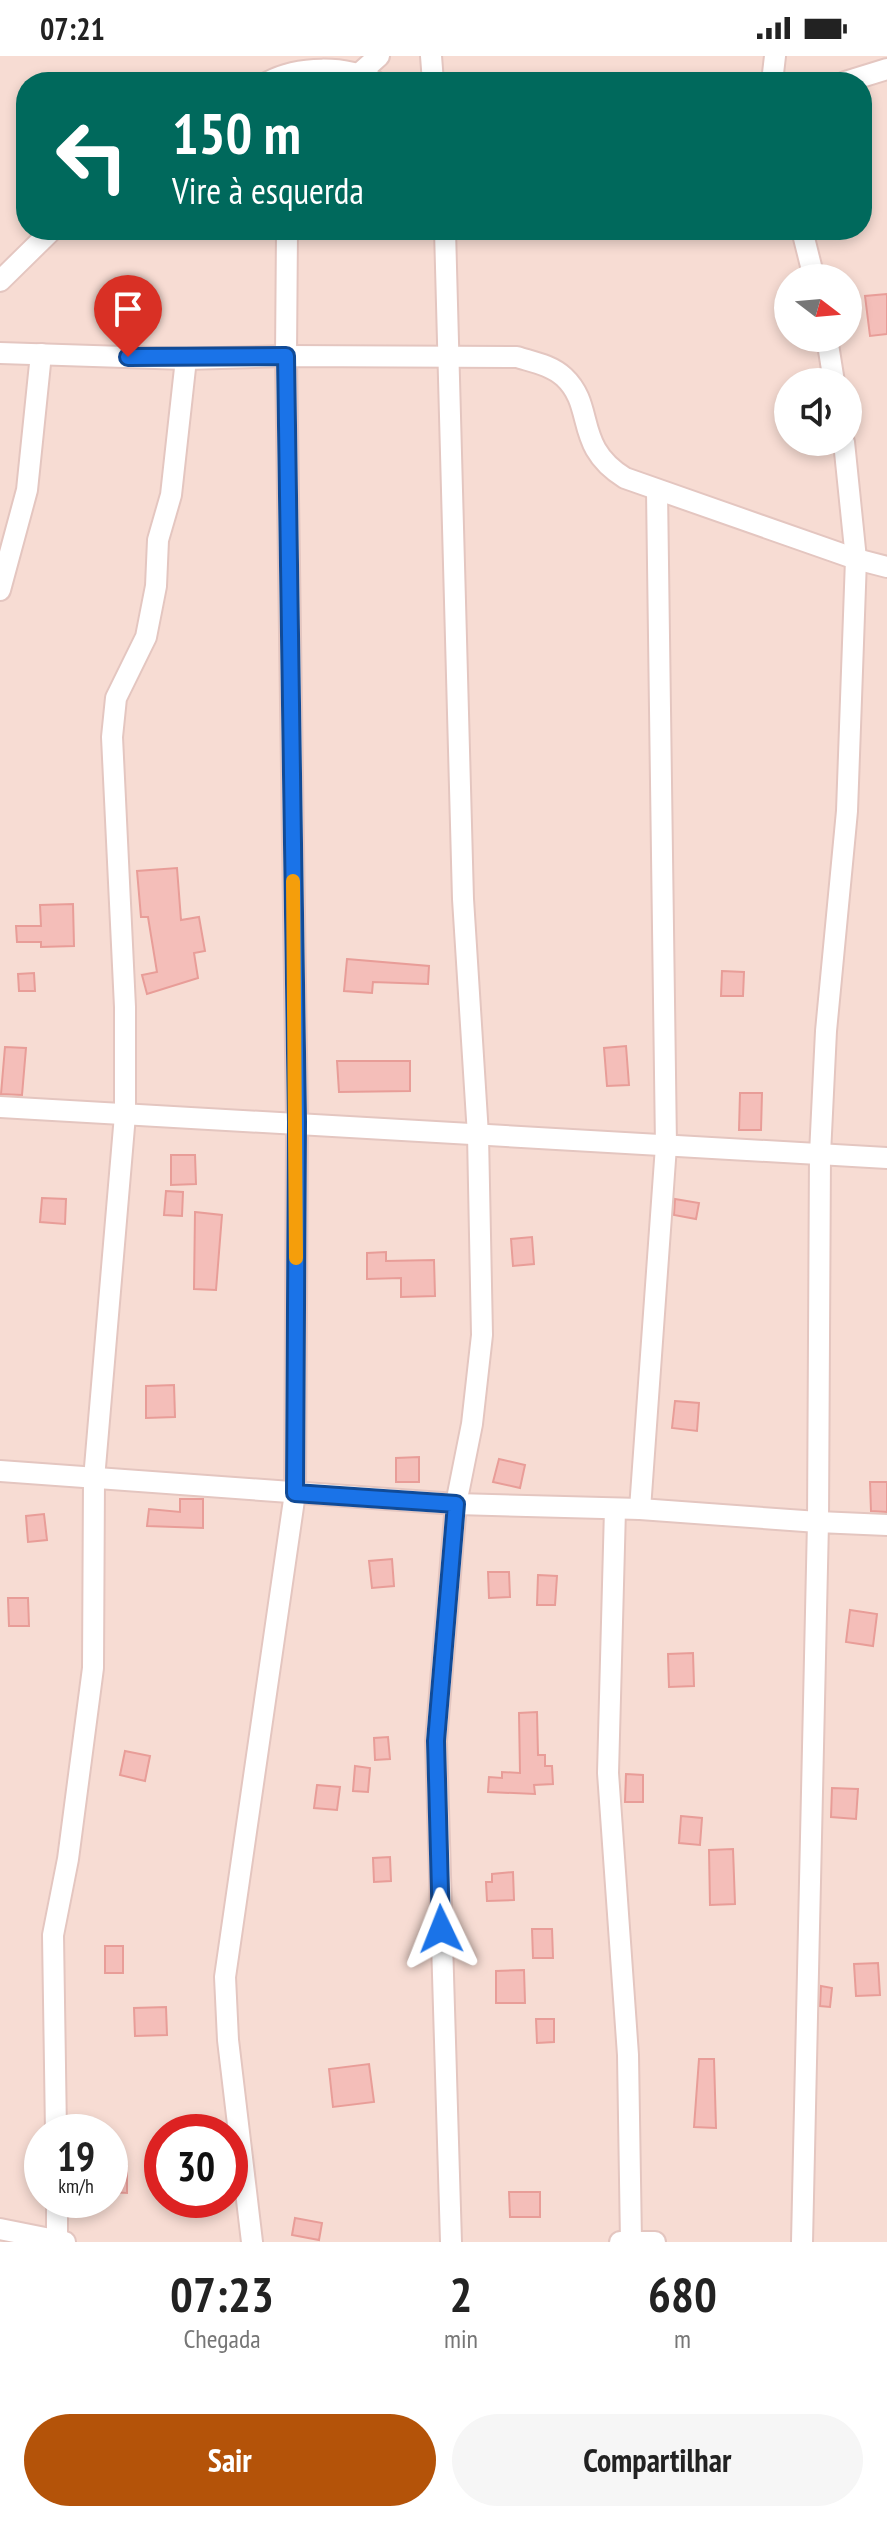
<!DOCTYPE html>
<html lang="pt">
<meta charset="utf-8">
<style>
body{margin:0;font-family:"PT Sans Narrow",sans-serif;background:#f6f6f6;color:#222;height:100vh;display:flex;flex-direction:column;font-size:30px;white-space:nowrap}
*{box-sizing:border-box;margin:0}
p{font-size:26px;color:#767676}
.icon{flex:none;width:44px;height:44px;fill:none;stroke:currentColor;stroke-width:2;stroke-linecap:round;stroke-linejoin:round}
.map{position:relative;height:2186px;overflow:hidden}
.panel{display:flex;flex-direction:column;background:#fff;flex:1}
.panel>*{flex:none}
.banner{position:absolute;left:16px;top:16px;width:856px;height:168px;border-radius:32px;box-shadow:0 4px 12px #0003;background:#00695c;color:#fff;overflow:hidden}
.needle{width:52px;rotate:106deg}
.controls{position:absolute;left:774px;top:208px;display:grid;gap:16px}
.controls a{display:grid;place-items:center;width:88px;height:88px;border-radius:50%;background:#fff;box-shadow:0 4px 12px #0003;font-size:40px}
.speed{position:absolute;left:24px;top:2058px;display:flex;gap:16px;font-size:40px;font-weight:700;text-align:center}
.speed>*{display:grid;place-content:center;width:104px;height:104px;border-radius:50%;background:#fff;box-shadow:0 4px 12px #0003;line-height:1}
.speed small{font-size:20px;font-weight:400}
.speed .limit{border:12px solid #d22;background:#fff;color:#111}
.pin{position:absolute;display:grid;place-items:center;width:68px;height:68px;color:#fff;margin:-82px -34px;border-radius:50% 50% 50% 0;rotate:-45deg;box-shadow:0 0 8px #0007}
.pin .icon{rotate:45deg}
.me{position:absolute;width:88px;margin:-44px;rotate:358deg;stroke-linejoin:round;filter:drop-shadow(0 0 6px #0008)}
.turn{display:flex;align-items:center;gap:28px;height:168px;padding:0 24px;font-size:36px}
.turn .icon{width:104px;height:104px;stroke-width:2.5}
.turn b{display:block;font-size:56px;line-height:68px}
.eta{display:flex;justify-content:space-evenly;align-items:center;height:136px;text-align:center}
.eta b{font-size:48px;font-weight:700;line-height:56px}
.primary-button{display:flex;gap:16px;margin-top:auto;padding:16px 24px}
.primary-button a{flex:1;height:92px;border-radius:48px;background:#b45309;color:#fff;font-size:32px;font-weight:700;line-height:92px;text-align:center}
.primary-button a+a{background:#f6f6f6;color:#222}
.status{display:flex;justify-content:space-between;align-items:center;height:56px;padding:0 40px;background:#fff;direction:ltr}
.status svg{height:22px;fill:currentColor}
.map>svg:first-child{display:block}
.residential{fill:#f7dcd3;fill-rule:evenodd}
.building{fill:#f4beb9;stroke:#e89d98;stroke-width:2}
.lines{fill:none;stroke-linecap:round;stroke-linejoin:round}
.minor-casing{stroke:#e4c6c0;stroke-width:24}
.minor{stroke:#fff;stroke-width:20}
.route-casing{stroke:#114b97;stroke-width:20}
.route{stroke:#1a73e8;stroke-width:14}
.slow{stroke:#f59e0b;stroke-width:14}
</style>
<div class="status"><b>07:21</b><svg viewBox="0 0 49 12"><path d="M0 12V9h3v3zM5 12V6h3v6zM10 12V3h3v9zM15 12V0h3v12zM26 1h20v11H26zM47 4h2v5h-2z"/></svg></div>
<div class="map">
<svg width="887" height="2186" viewBox="0 0 887 2186">
<rect width="100%" height="100%" fill="#fdeae2"/>
<path class="residential" d="M0,0H887V2186H0ZM26,26H862V174H26ZM788,222H848V282H788ZM788,326H848V386H788ZM42,2076H110V2144H42ZM162,2076H230V2144H162Z"/>
<g class="building">
<path d="M887,238V278L870,280L865,240Z"/>
<path d="M177,812L181,864L199,861L205,895L194,897L198,922L147,938L142,919L157,916L148,861H141L137,815Z"/>
<path d="M73,848L74,890L41,891V886H17L16,870H41L40,849Z"/>
<path d="M347,903L429,910L428,928L373,926L372,937L344,935Z"/>
<path d="M722,915L744,916L743,940H721Z"/>
<path d="M34,917L35,935H19L18,918Z"/>
<path d="M626,990L629,1029L607,1030L604,992Z"/>
<path d="M5,991L26,992L22,1039L1,1038Z"/>
<path d="M337,1005H410V1035L339,1036Z"/>
<path d="M740,1037H762L761,1074H739Z"/>
<path d="M171,1099H195L196,1128L171,1129Z"/>
<path d="M166,1135L183,1136L182,1160L164,1159Z"/>
<path d="M42,1142L66,1143L65,1168L40,1166Z"/>
<path d="M675,1143L699,1147L696,1163L674,1159Z"/>
<path d="M195,1156L222,1159L216,1234L194,1233Z"/>
<path d="M532,1181L534,1208L513,1210L511,1183Z"/>
<path d="M386,1196V1205L434,1204L435,1240L401,1241V1222L367,1223V1197Z"/>
<path d="M174,1329L175,1361L146,1362V1330Z"/>
<path d="M675,1345L699,1347L697,1375L672,1372Z"/>
<path d="M419,1401V1426H396V1402Z"/>
<path d="M499,1403L525,1409L520,1432L493,1426Z"/>
<path d="M870,1426H887V1456L871,1455Z"/>
<path d="M180,1443H203V1472L147,1470L149,1453L180,1456Z"/>
<path d="M44,1458L47,1484L28,1486L26,1460Z"/>
<path d="M392,1503L394,1530L372,1532L369,1505Z"/>
<path d="M488,1516H509L510,1541L489,1542Z"/>
<path d="M538,1519L557,1520L555,1549H537Z"/>
<path d="M8,1542H28L29,1570H9Z"/>
<path d="M850,1554L877,1558L873,1590L846,1586Z"/>
<path d="M693,1597L694,1630L669,1631L668,1598Z"/>
<path d="M537,1656L538,1699H545V1710H552L553,1728L534,1729L535,1738L488,1736L489,1721L502,1722V1716L520,1717L519,1657Z"/>
<path d="M388,1681L390,1703L375,1704L374,1682Z"/>
<path d="M125,1695L150,1700L145,1725L120,1719Z"/>
<path d="M355,1710L370,1712L368,1736L353,1735Z"/>
<path d="M626,1718L643,1719V1746H625Z"/>
<path d="M317,1729L340,1731L337,1754L314,1752Z"/>
<path d="M832,1732L858,1733L856,1763L831,1761Z"/>
<path d="M681,1760L702,1762L700,1789L679,1787Z"/>
<path d="M733,1793L735,1848L710,1849L709,1794Z"/>
<path d="M390,1801L391,1825L374,1826L373,1802Z"/>
<path d="M513,1816L514,1844L487,1845L486,1826H492V1818Z"/>
<path d="M532,1873H552L553,1902H533Z"/>
<rect x="105" y="1890" width="18" height="27"/>
<path d="M878,1907L880,1939L856,1940L854,1908Z"/>
<path d="M524,1914L525,1947H496V1915Z"/>
<path d="M821,1930L832,1932L830,1951L820,1950Z"/>
<path d="M166,1951L167,1979L135,1980L134,1952Z"/>
<path d="M536,1963H554V1986L537,1987Z"/>
<path d="M699,2003H714L716,2072L694,2071Z"/>
<path d="M369,2008L374,2046L333,2051L329,2013Z"/>
<path d="M110,2108L127,2109V2137L110,2136Z"/>
<path d="M509,2136H540V2161H510Z"/>
<path d="M295,2162L322,2167L319,2184L292,2179Z"/>
</g>
<g class="lines">
<g class="minor-casing">
<g id="minor">
<path d="M431,0L433,26"/>
<path d="M360,17L379,0"/>
<path d="M268,26C298,10 346,9 376,26"/>
<path d="M772,26L775,0"/>
<path d="M845,26L887,13"/>
<path d="M445,174L463,843L478,1079L482,1279L472,1368L456,1448L436,1685L451,2186"/>
<path d="M802,174L814,222"/>
<path d="M0,225L52,174"/>
<path d="M827,282L834,326"/>
<path d="M0,297L186,303L286,300L517,301C533,306 551,309 564,321C596,351 573,390 625,422L856,503L887,511"/>
<path d="M0,534L27,434L41,298"/>
<path d="M0,1051L887,1102"/>
<path d="M0,1415L456,1448L640,1453L818,1466L820,1098L826,975L847,755L856,503L844,386"/>
<path d="M615,1453L608,1717L628,1999L631,2186"/>
<path d="M640,1453L666,1090L657,435"/>
<path d="M56,2076L53,1879L68,1803L93,1612L94,1423L125,1059V951L112,681L116,642L146,581L156,530L158,484L171,439L186,303"/>
<path d="M57,2144V2186"/>
<path d="M0,2173L65,2186"/>
<path d="M252,2186L228,1984L225,1921L295,1437L297,1066L286,300L287,174"/>
<path d="M620,2186H655"/>
<path d="M802,2186L818,1466L887,1469"/>
</g>
</g>
<use href="#minor" class="minor"/>
</g>
<g class="lines">
<g class="route-casing">
<path id="route" d="M128,301L286,300L297,1066L295,1437L456,1448L436,1685L441,1873"/>
</g>
<use href="#route" class="route"/>
<path class="slow" d="M293,825L296,1202"/>
</g>
</svg>
<div class="controls">
<a><svg class="needle" viewBox="-14 -14 28 28"><path d="M0-13l5 13h-10z" fill="#e53935"/><path d="M0 13l5-13h-10z" fill="#767676"/></svg></a>
<a><svg class="icon" aria-label="sound" viewBox="0 0 24 24"><path d="M4 9h4l5-4v14l-5-4H4zM17 9q2 3 0 6"/></svg></a>
</div>
<div class="speed"><div>19<small>km/h</small></div><div class="limit">30</div></div>
<div class="pin" style="left:128px;top:301px;background:#d93025"><svg class="icon" aria-label="arrive" viewBox="0 0 24 24"><path d="M6 21V4h12l-3 4 3 4H6"/></svg></div>
<svg class="me" style="left:441px;top:1873px" viewBox="-20 -20 40 40"><path d="M0-17L14 15 0 8-14 15z" fill="#1a73e8" stroke="#fff" stroke-width="4"/></svg>
<div class="banner">
<div class="turn"><svg class="icon" aria-label="left" viewBox="0 0 24 24"><path d="M17 20v-9H6M10 6l-5 5 5 5"/></svg><div><b>150 m</b>Vire à esquerda</div></div>
</div>
</div>
<section class="panel">
<div class="eta">
<div><b>07:23</b><p>Chegada</p></div>
<div><b>2</b><p>min</p></div>
<div><b>680</b><p>m</p></div>
</div>
<div class="primary-button"><a>Sair</a><a>Compartilhar</a></div>
</section>
